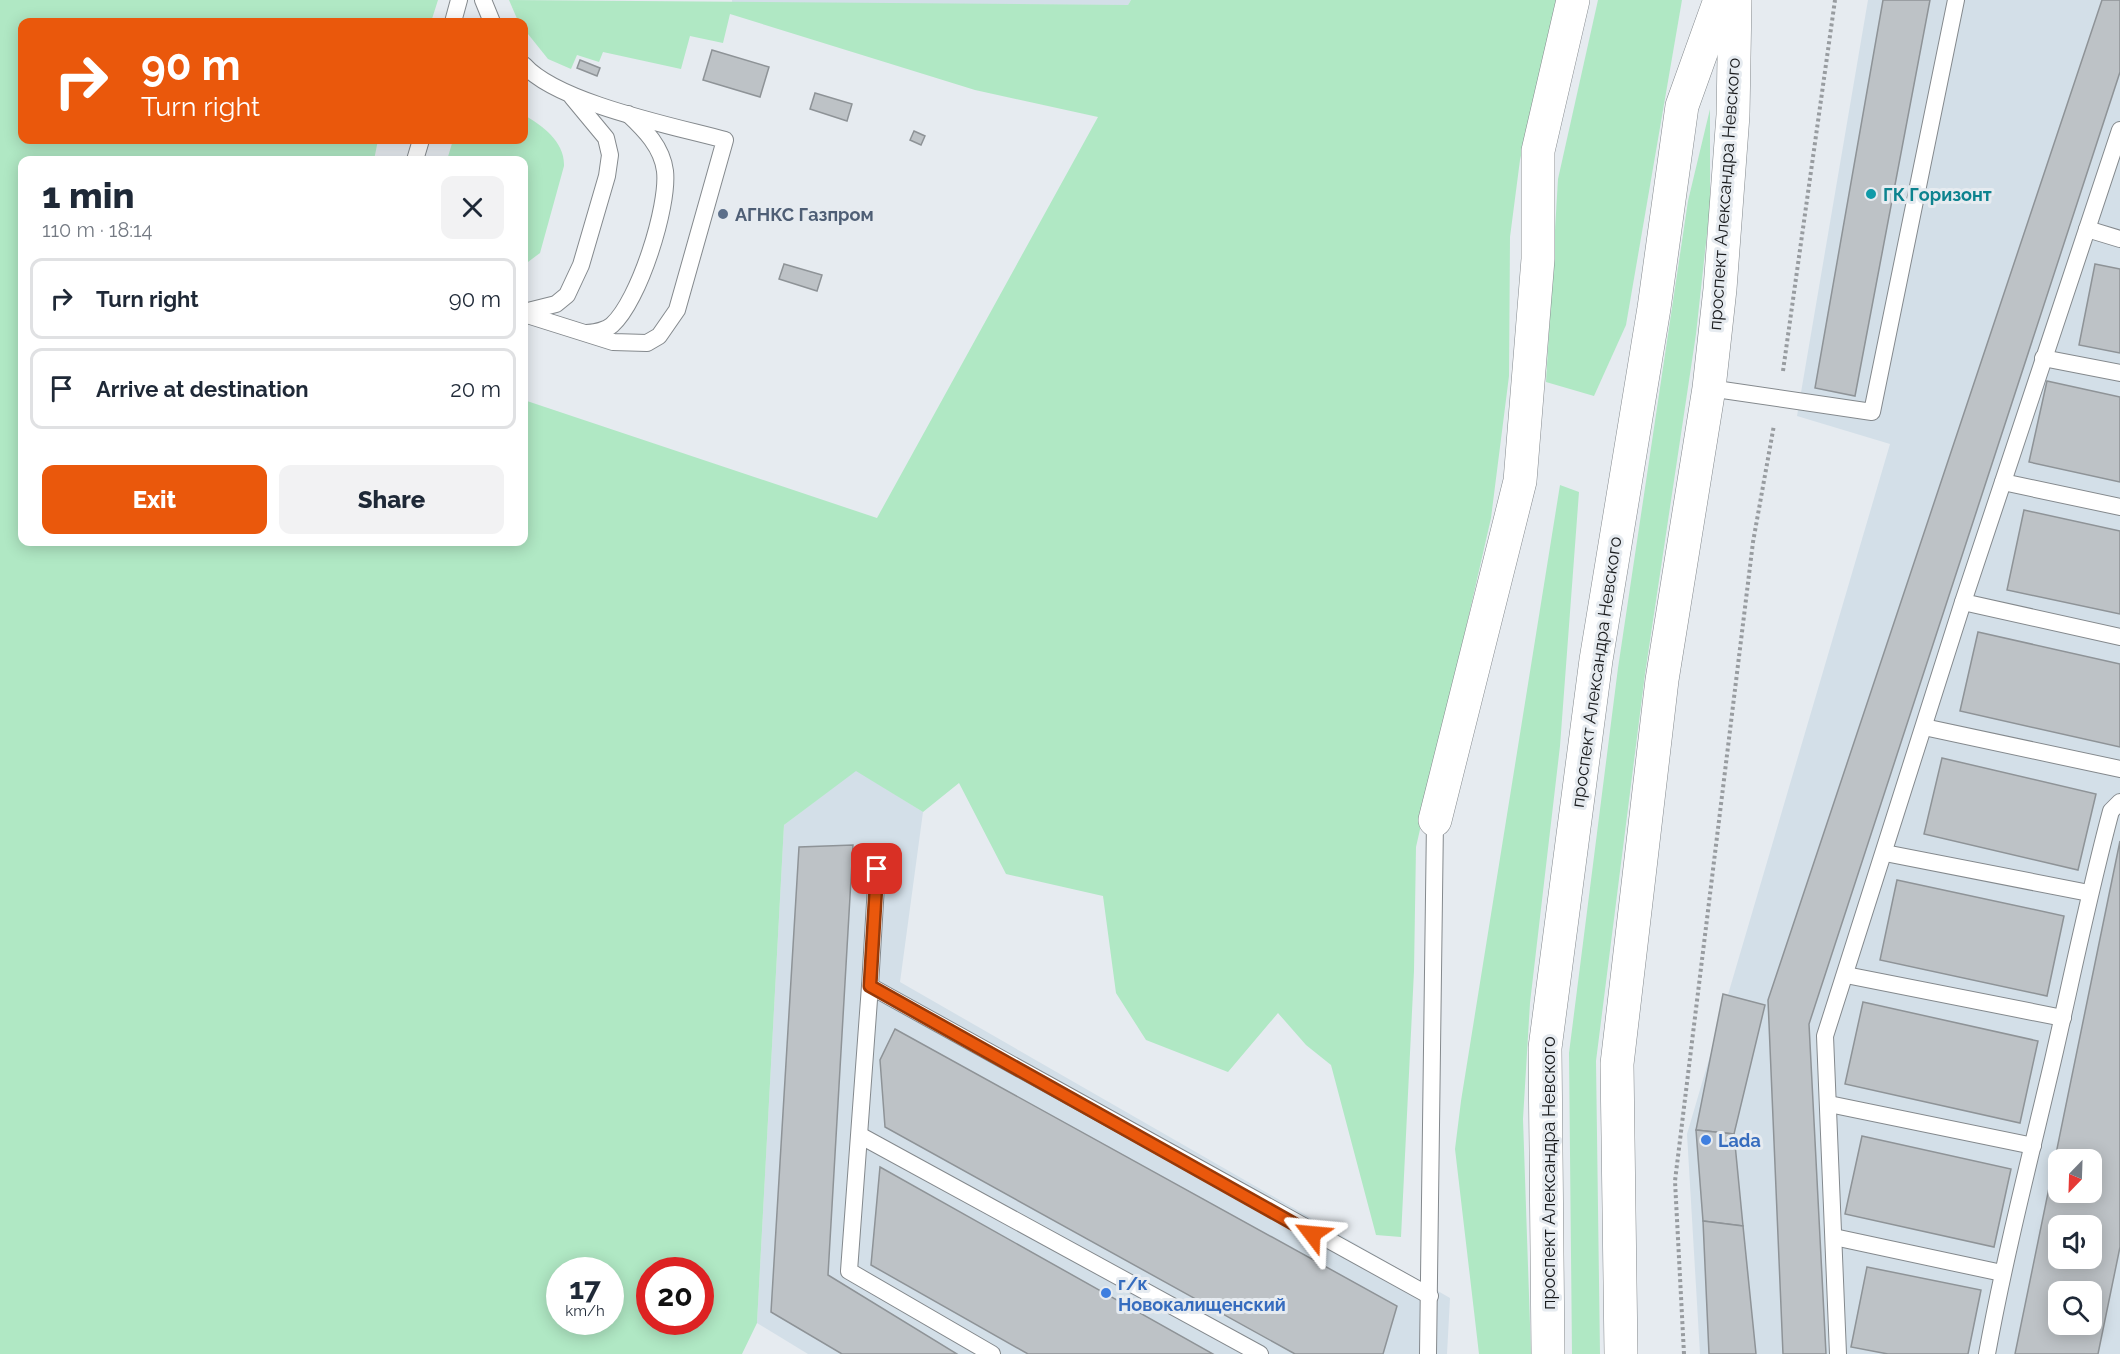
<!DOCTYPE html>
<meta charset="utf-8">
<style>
body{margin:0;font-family:Raleway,sans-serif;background:#f2f2f3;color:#1f2937;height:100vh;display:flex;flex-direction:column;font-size:22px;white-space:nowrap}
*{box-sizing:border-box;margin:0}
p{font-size:20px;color:#747a83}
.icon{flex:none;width:33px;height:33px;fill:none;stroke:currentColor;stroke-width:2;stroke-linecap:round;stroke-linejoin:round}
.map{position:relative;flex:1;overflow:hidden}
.side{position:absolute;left:18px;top:156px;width:510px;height:390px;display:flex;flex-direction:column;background:#fff;border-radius:12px;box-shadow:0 3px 15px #0003}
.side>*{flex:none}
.guide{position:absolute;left:18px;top:18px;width:510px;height:126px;border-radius:12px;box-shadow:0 3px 15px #0003;background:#ea580c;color:#fff;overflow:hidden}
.needle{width:39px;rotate:203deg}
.fabs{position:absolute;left:2048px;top:1149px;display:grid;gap:12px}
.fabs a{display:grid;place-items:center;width:54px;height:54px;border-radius:12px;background:#fff;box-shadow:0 3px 15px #0003;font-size:30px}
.speed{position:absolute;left:546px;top:1257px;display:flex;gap:12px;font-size:30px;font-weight:700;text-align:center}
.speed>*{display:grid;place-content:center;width:78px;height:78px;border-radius:50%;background:#fff;box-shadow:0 3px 15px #0003;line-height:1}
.speed small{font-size:15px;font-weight:400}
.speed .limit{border:9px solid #d22;background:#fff;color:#111}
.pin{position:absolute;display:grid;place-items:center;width:51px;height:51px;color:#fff;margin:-26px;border-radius:12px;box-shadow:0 3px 9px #0006}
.me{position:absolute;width:66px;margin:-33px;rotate:299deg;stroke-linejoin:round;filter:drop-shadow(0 0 4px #0008)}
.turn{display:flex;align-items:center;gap:21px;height:126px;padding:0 24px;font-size:27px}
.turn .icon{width:78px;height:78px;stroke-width:2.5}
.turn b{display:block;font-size:42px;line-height:51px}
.round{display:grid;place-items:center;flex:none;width:63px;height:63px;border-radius:12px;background:#f2f2f3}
.head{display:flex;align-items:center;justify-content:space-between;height:102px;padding:0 24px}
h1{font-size:36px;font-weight:800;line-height:45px}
.primary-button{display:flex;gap:12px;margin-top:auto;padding:12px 24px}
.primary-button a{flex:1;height:69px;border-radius:12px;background:#ea580c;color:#fff;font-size:24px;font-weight:800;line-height:69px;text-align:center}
.primary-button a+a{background:#f2f2f3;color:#1f2937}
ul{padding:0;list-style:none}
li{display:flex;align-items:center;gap:18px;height:81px;margin:0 12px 9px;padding:0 12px;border:3px solid #e0e1e3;border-radius:12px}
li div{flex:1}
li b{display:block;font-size:22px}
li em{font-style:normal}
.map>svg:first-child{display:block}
.built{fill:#d3dfe8;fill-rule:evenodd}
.green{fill:#b0e8c4;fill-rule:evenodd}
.building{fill:#bdc2c6;stroke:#8e9397;stroke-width:1.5;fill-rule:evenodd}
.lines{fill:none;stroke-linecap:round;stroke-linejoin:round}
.lane-casing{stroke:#84898d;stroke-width:18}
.street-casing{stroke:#84898d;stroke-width:34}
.secondary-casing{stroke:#84898d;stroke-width:34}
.path{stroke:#989ca0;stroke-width:4;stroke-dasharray:3 3;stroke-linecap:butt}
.lane{stroke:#fff;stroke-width:16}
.street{stroke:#fff;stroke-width:33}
.secondary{stroke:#fff;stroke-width:33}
.route-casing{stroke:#983908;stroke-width:15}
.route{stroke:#ea580c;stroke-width:10}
.culture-dot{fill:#0f9aa8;stroke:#e6ebf0;stroke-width:2}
.service-dot{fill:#5c6f8a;stroke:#e6ebf0;stroke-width:2}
.shop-dot{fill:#3f7fe0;stroke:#e6ebf0;stroke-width:2}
.labels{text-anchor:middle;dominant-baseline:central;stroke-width:6;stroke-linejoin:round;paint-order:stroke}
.street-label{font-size:18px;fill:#191b1d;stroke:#e6ebf0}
.culture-label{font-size:18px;font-weight:bold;fill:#0d838f;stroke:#e6ebf0;text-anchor:start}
.service-label{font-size:18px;font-weight:bold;fill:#4e5e75;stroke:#e6ebf0;text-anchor:start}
.shop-label{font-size:18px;font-weight:bold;fill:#366cbe;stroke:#e6ebf0;text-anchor:start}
</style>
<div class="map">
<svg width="2120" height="1354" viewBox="0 0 2120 1354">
<rect width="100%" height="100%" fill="#e6ebf0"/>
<g class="built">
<path d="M732,0H1131L1128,5L732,4Z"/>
<path d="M1868,0H2120V1354H1700L1687,1134L1890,444L1797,416ZM2058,1160H2091V1192H2058ZM2058,1226H2091V1258H2058ZM2058,1292H2091V1324H2058Z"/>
<path d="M856,770L923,812L900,982L1450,1298L1447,1354H1383L1396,1306L895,1029L880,1060L885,1127L1295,1354H1213L881,1167L871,1265L1028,1354H957L828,1275L853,845L771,1312L842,1354H808L757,1323L784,825Z"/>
</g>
<g class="green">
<path d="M0,0H438L431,22H22V140H378L374,160H22V542H524V400L877,518L1098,117L975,90L730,14L723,43L690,36L681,69L603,52L599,62L577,55L571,69L548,59L524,29V22L518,21L509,0L1128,5L1131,0H1556L1520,160L1510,237L1509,376L1491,518L1416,847L1414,971L1401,1237L1376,1235L1331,1065L1306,1045L1278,1013L1228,1072L1146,1040L1116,993L1103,896L1006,874L959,783L923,812L856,771L784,825L757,1323L742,1354H0ZM560,1270H610V1322H560ZM650,1270H700V1322H650Z"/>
<path d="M1598,0H1682L1626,325L1594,396L1546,382L1558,179Z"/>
<path d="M1710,109V206L1696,334L1645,674L1596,1061L1600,1354H1572L1569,1053L1618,668L1688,201Z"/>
<path d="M524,115C543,126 565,142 564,166L540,253L524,265V160H447L453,140H524Z"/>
<path d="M1560,485L1579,492L1560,746L1530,1003L1523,1119L1531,1354H1479L1455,1149L1461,1101Z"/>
</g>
<g class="building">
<path d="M1883,0H1930L1855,396L1815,388Z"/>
<path d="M2102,0H2120V72L1809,1024L1826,1354H1783L1768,1000Z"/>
<path d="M712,50L769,67L760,97L703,80Z"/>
<path d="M580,60L600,68L597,76L577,68Z"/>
<path d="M815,93L852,104L847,121L810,109Z"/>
<path d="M914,131L925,136L921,145L910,140Z"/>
<path d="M784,264L822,275L817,291L779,279Z"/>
<path d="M2095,264L2120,269V353L2079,345Z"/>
<path d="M2047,381L2120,397V482L2029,462Z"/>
<path d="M2024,510L2120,531V614L2007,590Z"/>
<path d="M1978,632L2120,664V747L1960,711Z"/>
<path d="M1942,758L2096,794L2078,870L1924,834Z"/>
<path d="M2120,841V1247L2098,1354H2015ZM2058,1160H2091V1192H2058ZM2058,1226H2091V1258H2058ZM2058,1292H2091V1324H2058Z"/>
<path d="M853,845L828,1275L957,1354H842L771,1312L799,847Z"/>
<path d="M1897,880L2064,916L2047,996L1880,960Z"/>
<path d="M1723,994L1765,1005L1734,1134L1696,1130Z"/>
<path d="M1863,1002L2038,1041L2020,1123L1845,1084Z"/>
<path d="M895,1029L1397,1306L1383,1354H1295L885,1127L880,1060Z"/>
<path d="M1696,1130L1734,1134L1743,1226L1703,1221Z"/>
<path d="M1862,1136L2011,1169L1994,1247L1845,1214Z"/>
<path d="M880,1167L1213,1354H1028L871,1265Z"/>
<path d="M1703,1221L1743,1226L1756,1354H1709Z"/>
<path d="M1867,1267L1981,1290L1968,1354H1888L1851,1347Z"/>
</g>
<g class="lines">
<g class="lane-casing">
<g id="lane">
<path d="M483,0L492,22"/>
<path d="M453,22L459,0"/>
<path d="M524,65C558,103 673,126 725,140L677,310L659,336L647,343L613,342L524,314"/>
<path d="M415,160L421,140"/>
<path d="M2087,229L2120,239"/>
<path d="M524,312L556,304L567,295L581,265L607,176L610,155L606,138L572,97"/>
<path d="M587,333C596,332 605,331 612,325C639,301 669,206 665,171C662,147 645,130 628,114"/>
<path d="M2043,358L2120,373"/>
<path d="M1709,388L1872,412L1956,0"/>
<path d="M2003,482L2120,507"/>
<path d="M1963,602L2120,637"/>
<path d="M1924,727L2120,769"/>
<path d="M1885,853L2089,893"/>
<path d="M1846,975L2063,1018"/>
<path d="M870,986L877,869"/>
<path d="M1829,1104L2033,1146"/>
<path d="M861,1136L1260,1354"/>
<path d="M1834,1237L2002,1273"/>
<path d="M992,1354L849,1271L870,986L1430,1296"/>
<path d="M1428,1354L1435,820"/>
<path d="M1838,1354L1825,1036L1963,602L2120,130"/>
<path d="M1987,1354C2005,1255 2030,1158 2053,1060C2072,977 2089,893 2111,811L2120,802"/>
</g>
</g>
<g class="street-casing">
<path id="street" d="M1435,820L1520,481L1538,259V151L1573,0"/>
</g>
<g class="secondary-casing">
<g id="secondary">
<path d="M1548,1354L1545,1048L1596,660L1654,308L1682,106L1720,0"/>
<path d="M1621,1354L1617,1064L1662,680L1709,388L1720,289L1733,115L1735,0"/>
</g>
</g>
<g class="path">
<path d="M1783,371L1835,0"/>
<path d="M1684,1354L1675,1181L1753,542L1774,425"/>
</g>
<use href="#lane" class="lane"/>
<use href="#street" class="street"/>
<use href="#secondary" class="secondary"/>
</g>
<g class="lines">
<g class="route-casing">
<path id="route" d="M877,869L870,986L1312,1234"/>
</g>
<use href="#route" class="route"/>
</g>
<circle class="culture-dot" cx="1871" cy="194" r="6"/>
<circle class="service-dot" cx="723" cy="214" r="6"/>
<g class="shop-dot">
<circle cx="1706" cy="1140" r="6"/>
<circle cx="1106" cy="1293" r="6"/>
</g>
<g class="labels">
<g class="street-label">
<text transform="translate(1724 194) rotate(-86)">проспект Александра Невского</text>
<text transform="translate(1596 672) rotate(-82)">проспект Александра Невского</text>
<text transform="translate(1548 1173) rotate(-90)">проспект Александра Невского</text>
</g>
<g class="culture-label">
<text x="1883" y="194">ГК Горизонт</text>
</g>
<g class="service-label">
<text x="735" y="214">АГНКС Газпром</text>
</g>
<g class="shop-label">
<text x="1718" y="1140">Lada</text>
<text x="1118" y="1283">г/к<tspan x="1118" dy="21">Новокалищенский</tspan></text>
</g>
</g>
</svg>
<div class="fabs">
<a><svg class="needle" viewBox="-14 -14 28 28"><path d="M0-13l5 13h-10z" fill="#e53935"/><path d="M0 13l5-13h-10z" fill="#747a83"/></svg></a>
<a><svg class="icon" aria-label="sound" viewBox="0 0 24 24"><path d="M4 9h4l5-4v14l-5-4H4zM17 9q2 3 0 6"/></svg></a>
<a><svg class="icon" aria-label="search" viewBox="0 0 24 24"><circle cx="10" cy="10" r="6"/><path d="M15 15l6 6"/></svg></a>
</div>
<div class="speed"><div>17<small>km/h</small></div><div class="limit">20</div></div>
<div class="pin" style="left:877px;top:869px;background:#d93025"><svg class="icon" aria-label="arrive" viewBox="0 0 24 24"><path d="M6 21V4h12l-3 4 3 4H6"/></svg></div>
<svg class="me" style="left:1312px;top:1234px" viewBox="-20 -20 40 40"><path d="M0-17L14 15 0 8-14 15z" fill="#ea580c" stroke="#fff" stroke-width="4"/></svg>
<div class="guide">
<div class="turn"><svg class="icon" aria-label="right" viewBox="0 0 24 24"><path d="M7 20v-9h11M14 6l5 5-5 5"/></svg><div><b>90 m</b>Turn right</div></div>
</div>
<section class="side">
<div class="head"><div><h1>1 min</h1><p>110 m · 18:14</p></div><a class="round"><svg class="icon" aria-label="close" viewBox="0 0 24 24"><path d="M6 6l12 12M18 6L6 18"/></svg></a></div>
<ul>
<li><svg class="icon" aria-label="right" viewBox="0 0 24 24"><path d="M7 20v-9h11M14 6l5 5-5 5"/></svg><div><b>Turn right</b></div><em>90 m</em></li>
<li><svg class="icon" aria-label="arrive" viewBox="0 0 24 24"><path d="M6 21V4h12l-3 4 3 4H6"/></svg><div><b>Arrive at destination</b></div><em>20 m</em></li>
</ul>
<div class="primary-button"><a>Exit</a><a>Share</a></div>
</section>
</div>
